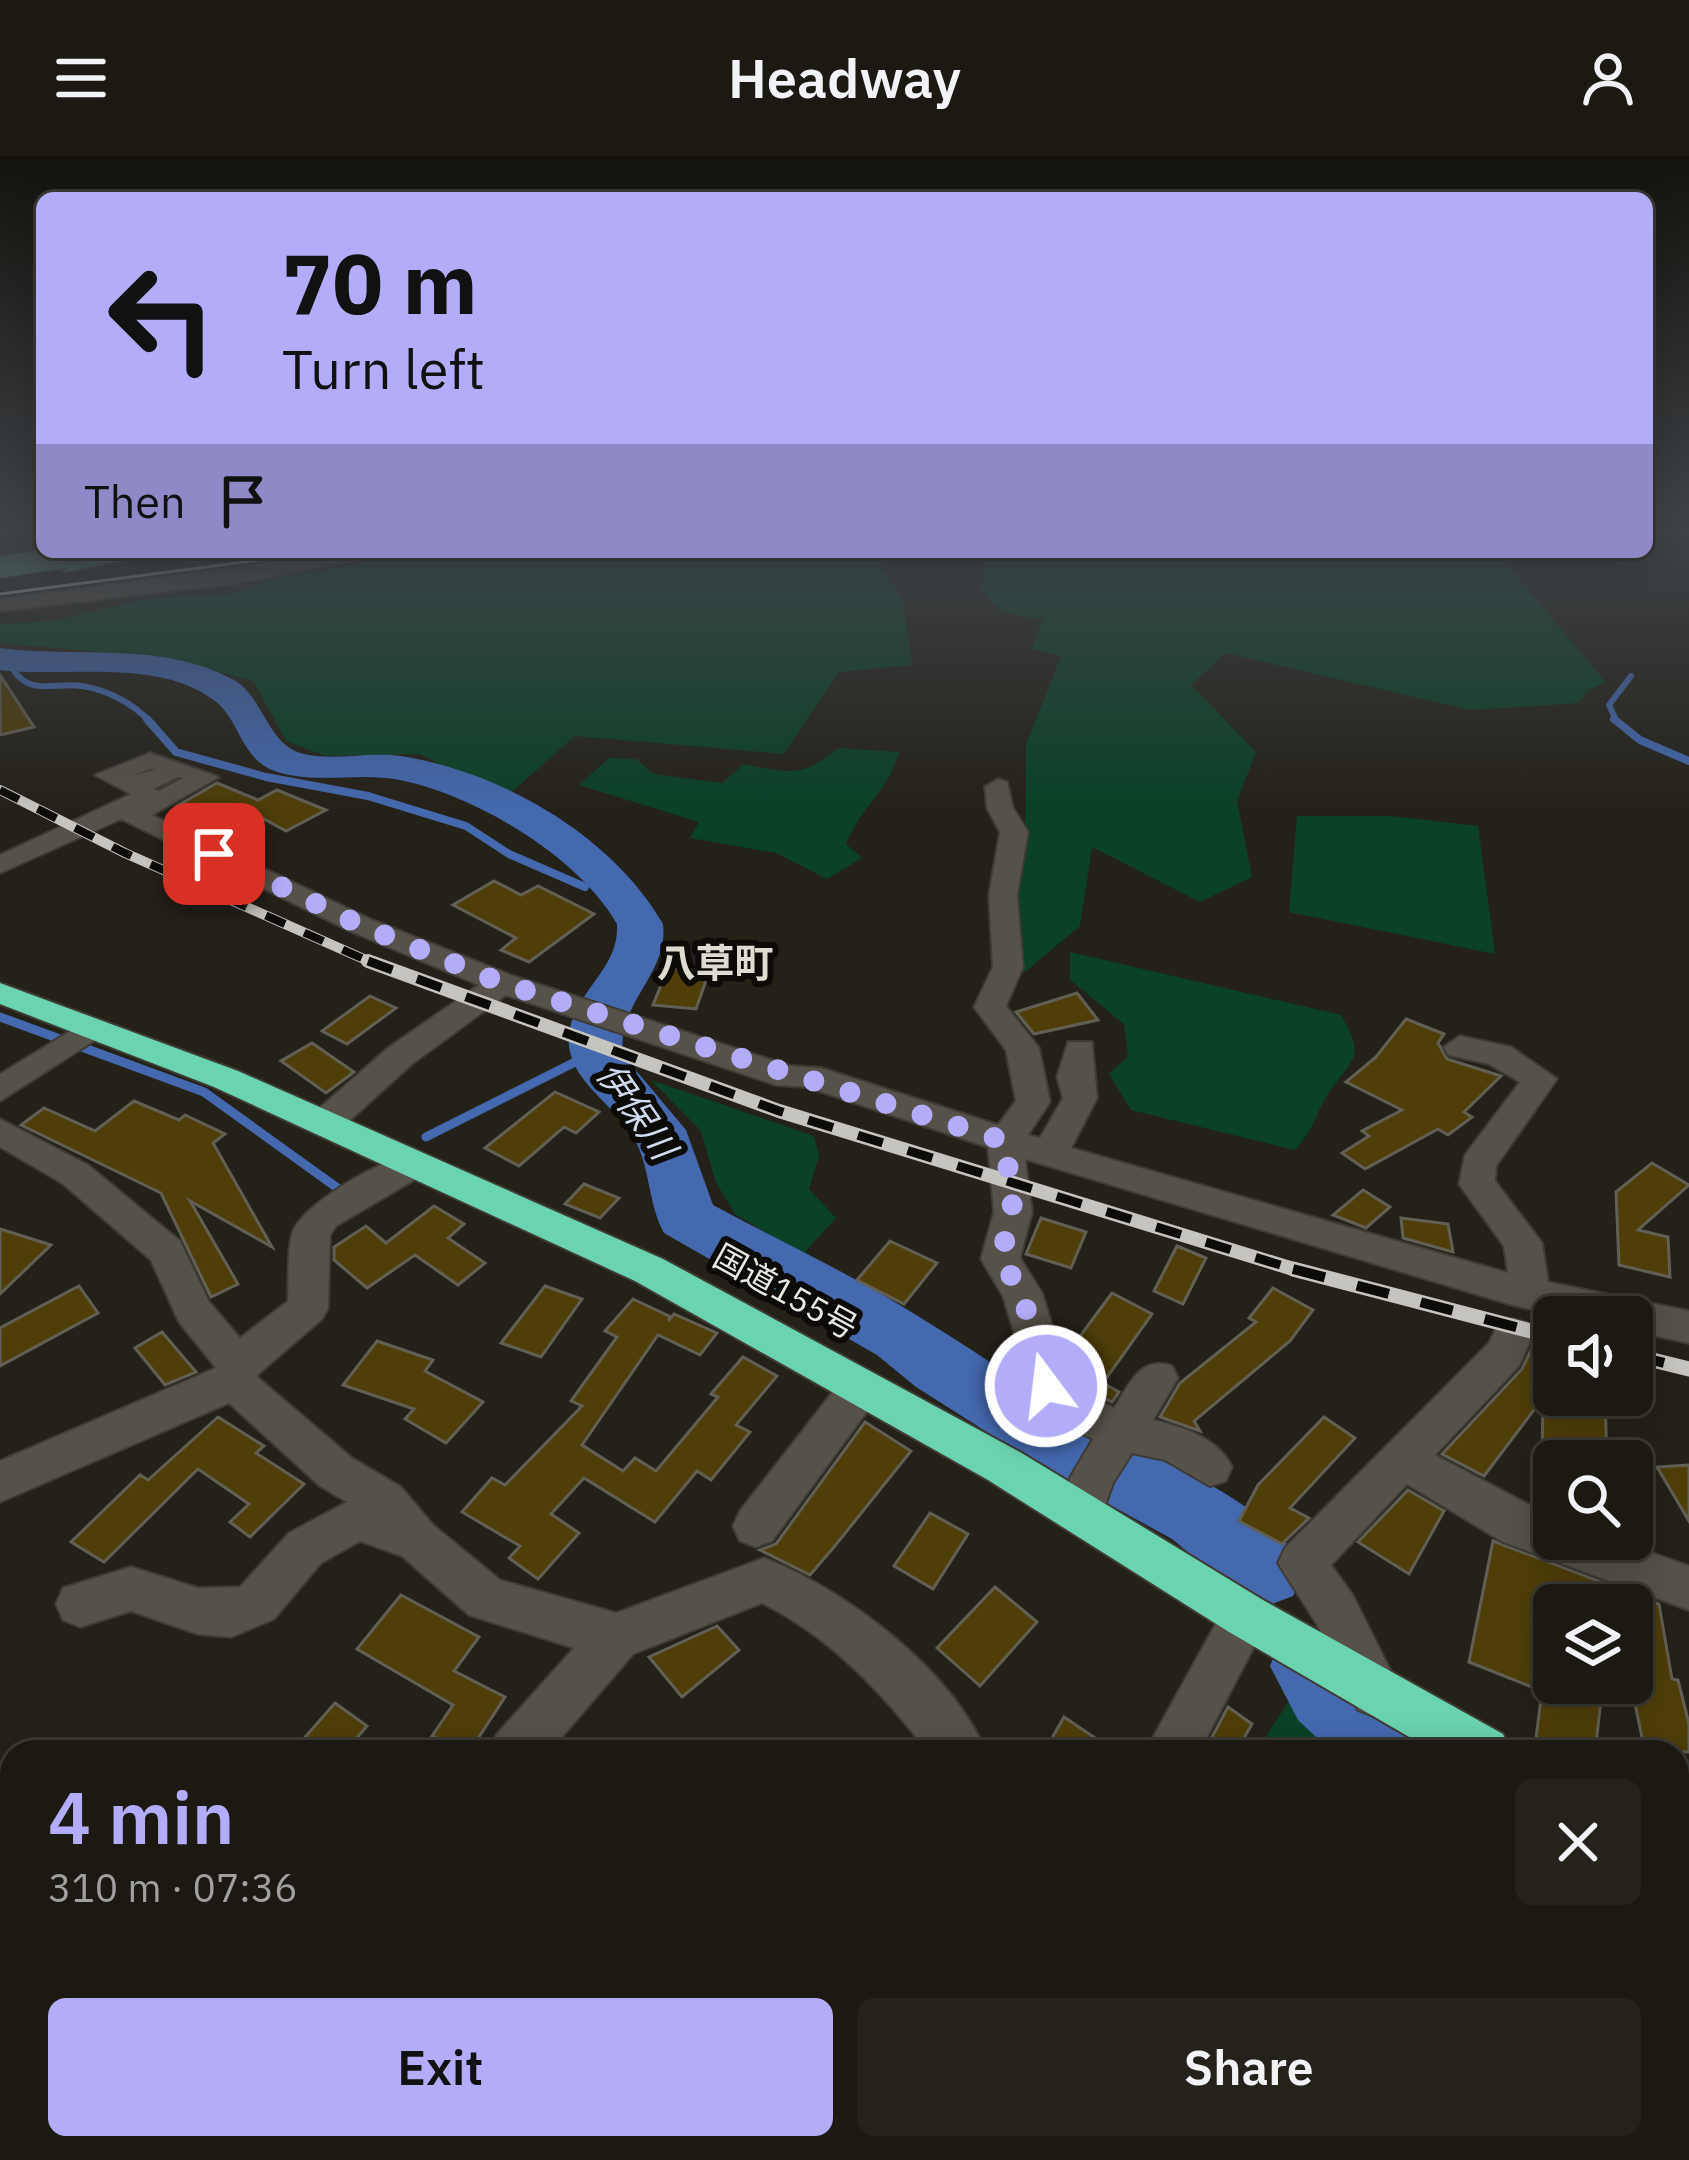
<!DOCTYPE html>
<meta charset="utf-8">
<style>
body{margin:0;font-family:"IBM Plex Sans","Noto Sans JP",sans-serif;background:#24221b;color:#f1f3f6;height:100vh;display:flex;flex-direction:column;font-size:45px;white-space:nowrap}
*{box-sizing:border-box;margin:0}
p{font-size:39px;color:#a0a09f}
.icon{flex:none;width:66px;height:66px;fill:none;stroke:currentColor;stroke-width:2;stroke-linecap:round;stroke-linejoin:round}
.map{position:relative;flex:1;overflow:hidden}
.panel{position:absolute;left:0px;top:1584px;width:1689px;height:420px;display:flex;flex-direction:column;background:#1b1912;border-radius:36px 36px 0 0;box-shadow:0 6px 30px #0003,0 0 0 3px #393832}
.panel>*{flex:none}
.hud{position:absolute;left:36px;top:36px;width:1617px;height:366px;border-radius:18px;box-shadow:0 6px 30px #0003,0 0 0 3px #393832;background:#b3adf9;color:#111;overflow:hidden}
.controls{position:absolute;left:1533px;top:1140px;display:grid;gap:24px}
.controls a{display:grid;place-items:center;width:120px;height:120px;border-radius:18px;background:#1b1912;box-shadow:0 6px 30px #0003,0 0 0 3px #393832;font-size:60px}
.pin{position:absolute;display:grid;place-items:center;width:102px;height:102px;color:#fff;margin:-51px;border-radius:24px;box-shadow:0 6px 18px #0006}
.me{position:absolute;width:132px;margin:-66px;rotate:345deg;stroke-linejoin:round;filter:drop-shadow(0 0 9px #0008)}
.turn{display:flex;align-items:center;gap:42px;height:252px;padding:0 48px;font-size:54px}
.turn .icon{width:156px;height:156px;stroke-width:2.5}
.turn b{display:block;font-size:84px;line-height:102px}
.then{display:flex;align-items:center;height:114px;padding:0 48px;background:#0003;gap:24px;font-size:45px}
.round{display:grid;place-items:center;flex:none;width:126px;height:126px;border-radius:18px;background:#24221b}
.head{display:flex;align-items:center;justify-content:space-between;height:204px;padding:0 48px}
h1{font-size:72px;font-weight:600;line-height:90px;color:#b3adf9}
.button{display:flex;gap:24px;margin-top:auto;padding:24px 48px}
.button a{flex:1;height:138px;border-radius:18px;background:#b3adf9;color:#111;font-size:48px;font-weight:600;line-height:138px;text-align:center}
.button a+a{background:#24221b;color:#f1f3f6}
header{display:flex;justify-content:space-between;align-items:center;height:156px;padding:0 48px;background:#1b1912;font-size:54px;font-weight:600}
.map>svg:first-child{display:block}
.green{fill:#0a4127}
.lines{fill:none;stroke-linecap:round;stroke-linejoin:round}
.stream-far3{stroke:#4469af;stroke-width:6}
.stream-far2{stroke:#4469af;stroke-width:8}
.stream-far1{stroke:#4469af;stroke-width:9}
.stream{stroke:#4469af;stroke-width:14}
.river{fill:#4469af;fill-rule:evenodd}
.building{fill:#4f3e08;stroke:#625f55;stroke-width:3}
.minor-casing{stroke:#3e3b35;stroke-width:4}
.major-casing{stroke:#3e3b35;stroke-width:4}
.highway-casing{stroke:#3e3b35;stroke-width:4}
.minor{fill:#565249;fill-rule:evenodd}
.major{fill:#629f87;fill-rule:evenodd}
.highway{fill:#6ad3b0;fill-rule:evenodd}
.tram{stroke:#c6c4be;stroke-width:3}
.rail-far2-casing{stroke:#c6c4be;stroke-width:10}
.rail-far1-casing{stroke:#c6c4be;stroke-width:14}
.rail-casing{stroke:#c6c4be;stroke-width:15}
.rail-far2{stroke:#0c0b07;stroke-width:8;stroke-dasharray:21;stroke-linecap:butt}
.rail-far1{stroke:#0c0b07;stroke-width:9;stroke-dasharray:26;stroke-linecap:butt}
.rail{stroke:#0c0b07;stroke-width:10;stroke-dasharray:33;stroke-linecap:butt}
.major-bridge-casing{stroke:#3e3b35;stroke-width:24;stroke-linecap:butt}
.major-bridge{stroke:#629f87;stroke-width:21}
.route{stroke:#b3adf9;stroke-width:21;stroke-dasharray:0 37.8}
.labels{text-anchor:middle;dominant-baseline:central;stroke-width:12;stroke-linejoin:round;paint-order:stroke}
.street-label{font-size:33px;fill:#eae8e2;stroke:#0c0b07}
.water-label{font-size:36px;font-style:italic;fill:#cfdaee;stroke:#0c0b07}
.quarter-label{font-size:39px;font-weight:bold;fill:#dfdbd0;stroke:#0c0b07}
</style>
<header><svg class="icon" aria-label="menu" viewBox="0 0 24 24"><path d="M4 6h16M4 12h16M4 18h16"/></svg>Headway<svg class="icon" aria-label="person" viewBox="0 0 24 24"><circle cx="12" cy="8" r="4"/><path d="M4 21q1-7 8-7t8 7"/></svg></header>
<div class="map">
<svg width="1689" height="2004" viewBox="0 0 1689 2004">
<rect width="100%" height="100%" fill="#242118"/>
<g class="green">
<path d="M422,396H901L879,406L903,444L912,509L839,516L784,598L575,580L506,641L420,598L326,600L286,585L253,525L168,502L0,487V468L51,465L147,443L236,437L269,424Z"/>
<path d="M988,396H1496L1606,526L1587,535L1579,547L1470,554L1226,497L1191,529L1256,596L1237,645L1252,721L1200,746L1092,691L1080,770L1014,825L1015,727L1025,685L1026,588L1061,500L1031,493L1043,464L1001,456L981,434Z"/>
<path d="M838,592L899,596C889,634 860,652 846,688L862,702L827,723L776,697L690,682L699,666L579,629L609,602L637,603L653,618L722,627L744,608C788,617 803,622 838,592Z"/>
<path d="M1297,660H1391L1478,670L1495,798L1289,756Z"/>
<path d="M1070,796L1341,859C1366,903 1354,900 1330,935C1315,957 1317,969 1295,994L1131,954L1109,918L1128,900L1124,868L1070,824Z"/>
<path d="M651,924L814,980L819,1000L809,1033L836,1062L803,1098L736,1059L716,1027L701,975Z"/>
<path d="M1289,1545L1358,1596H1256Z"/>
<path d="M0,1637L12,1645V1992H587L582,2004H0Z"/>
</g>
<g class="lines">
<g class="stream-far3">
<path d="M0,511L12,512C30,541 54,526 82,530C108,534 134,548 150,566"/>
<path d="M1617,566L1609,549L1631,520"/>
</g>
<g class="stream-far2">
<path d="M147,563L176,596L266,621L368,640L466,670L509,698L585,731"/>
<path d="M1614,563L1640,584L1689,605"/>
</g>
<g class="stream-far1">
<path d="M0,861L204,936L343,1036"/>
<path d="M426,981L595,896"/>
</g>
<path class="stream" d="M1029,2004L1035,1992"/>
<g class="river">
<path d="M0,492C77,502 163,485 234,524C263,541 267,586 300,597C332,606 369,595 401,600C501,616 612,679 663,768C669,818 616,847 623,899L686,974L713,1049C782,1086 855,1120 921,1162C973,1194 1022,1228 1075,1259C1143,1299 1271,1341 1304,1415L1293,1440L1267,1450L1241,1440L1172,1383L1050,1316L916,1231L877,1199L664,1077C647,1046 651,1009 632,979C612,946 564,922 569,878C574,835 620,813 617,768C578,700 475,639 400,624C358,615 314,630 272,614C241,601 239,563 215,545C158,501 67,522 0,514Z"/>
<path d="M1309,1471L1337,1483L1354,1508L1421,1567L1433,1596H1332L1298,1564L1270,1510L1281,1483Z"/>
<path d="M1677,1686L1689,1691V1780L1677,1775Z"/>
</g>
</g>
<g class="building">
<path d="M0,519L34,571L0,579Z"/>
<path d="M217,627L258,644L277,634L326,654L286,675L262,662L235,675L177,650Z"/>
<path d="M494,725L521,739L538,730L594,758L529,806L501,794L516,782L453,749Z"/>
<path d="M668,812L709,816L696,853L653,849Z"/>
<path d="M1077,837L1098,864L1034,878L1016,856Z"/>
<path d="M370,840L396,852L347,888L322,875Z"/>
<path d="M1406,863L1444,878L1438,887L1447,903L1501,920L1464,956L1472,961L1448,979L1438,973L1365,1013L1342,997L1369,980L1362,975L1402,954L1346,926L1376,901Z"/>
<path d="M312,887L354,916L326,937L281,905Z"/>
<path d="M555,936L599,956L576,977L564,971L519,1010L485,992Z"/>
<path d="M134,945L179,964L185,959L225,978L213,987L272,1091L190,1045L238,1128L211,1141L161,1037L21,969L44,952L95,975Z"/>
<path d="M1652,1007L1689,1029L1638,1074L1668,1081L1670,1121L1619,1109L1616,1036Z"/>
<path d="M584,1028L619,1042L600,1062L565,1048Z"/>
<path d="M1363,1034L1390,1051L1366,1072L1333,1059Z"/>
<path d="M434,1050L464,1068L448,1082L485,1107L458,1129L415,1099L367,1132L334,1104V1091L366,1070L386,1087Z"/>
<path d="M1041,1062L1086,1076L1071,1112L1026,1098Z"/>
<path d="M1401,1062L1448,1068L1453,1096L1403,1082Z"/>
<path d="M0,1073L51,1089L0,1138Z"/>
<path d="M890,1085L937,1107L904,1148L857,1124Z"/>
<path d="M1177,1090L1206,1102L1183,1148L1154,1135Z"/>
<path d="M79,1130L98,1157L0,1210V1172Z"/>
<path d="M545,1130L582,1143L541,1201L501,1187Z"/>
<path d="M1273,1132L1313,1154L1290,1185L1194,1265L1200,1275L1160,1261L1180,1227L1256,1166L1249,1162Z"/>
<path d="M1112,1137L1152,1158L1103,1227L1119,1236L1112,1246L1075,1228L1066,1199Z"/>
<path d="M633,1143L671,1161L668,1165L674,1158L717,1177L700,1199L658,1179L582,1289L623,1315L635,1302L656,1315L718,1241L711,1238L743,1201L777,1220L736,1269L750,1276L711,1324L697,1315L655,1366L584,1322L551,1358L579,1377L538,1423L509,1402L520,1390L462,1356L492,1322L505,1329L582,1250L571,1245L617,1181L605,1175Z"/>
<path d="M162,1176L196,1216L165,1229L135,1192Z"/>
<path d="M377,1185L433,1204L425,1215L483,1246L446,1287L405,1263L414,1253L343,1229Z"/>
<path d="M1532,1192L1554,1200V1227L1545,1239H1605L1607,1305H1542L1543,1242L1484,1320L1442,1298L1522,1213Z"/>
<path d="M218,1261L264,1290L256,1297L304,1328L250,1381L230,1366L249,1348L198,1313L104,1406L71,1386L140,1319L148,1324Z"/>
<path d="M1324,1261L1355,1282L1290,1352L1309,1362L1282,1388L1239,1365L1258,1329Z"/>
<path d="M865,1266L911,1295L834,1391L810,1419L760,1394L776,1388Z"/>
<path d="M1689,1309V1365L1657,1311Z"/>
<path d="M1408,1334L1444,1355L1409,1418L1358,1386Z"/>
<path d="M930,1357L968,1378L933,1433L894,1410Z"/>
<path d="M1493,1385L1659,1448L1672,1523L1678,1524L1689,1568V1596H1645L1632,1533V1516L1638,1517L1632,1449H1554V1527H1603L1595,1596H1570L1536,1582L1542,1535L1469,1506Z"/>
<path d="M995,1431L1037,1466L980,1530L937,1492Z"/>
<path d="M401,1439L479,1481L454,1515L505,1541L469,1596L432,1580L453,1549L357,1493Z"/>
<path d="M717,1470L739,1494L682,1541L649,1501Z"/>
<path d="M335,1547L367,1570L345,1596H292Z"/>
<path d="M1228,1551L1252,1568L1236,1596H1204Z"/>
<path d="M1064,1561L1116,1596H1044Z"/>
</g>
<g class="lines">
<g class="minor-casing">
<g id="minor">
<path d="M349,396H394L237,427L0,455V443Z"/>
<path d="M150,597L219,621L152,659L370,763L513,820L790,910L821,912L998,969L1016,945L1006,894L974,851L993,811L989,739L1000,676L987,652L985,631L998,623L1007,626L1013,652L1028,676L1017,739L1023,811L1006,850L1039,892L1050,946L1028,979L1040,982L1063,942L1057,921L1068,886H1092L1097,942L1071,992L1508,1117L1504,1090L1459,1028L1465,999L1520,926L1489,908L1448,899L1444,891L1460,880L1511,891L1557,923L1496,1010L1495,1025L1542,1087L1548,1126L1689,1155V1187L1632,1175V1161H1566L1516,1150L1025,1003L1032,1056L1020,1102L1042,1137L1071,1231L1114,1252C1130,1228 1140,1199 1172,1210L1178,1222L1153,1264C1183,1271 1218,1282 1232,1311L1226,1325L1210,1330L1165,1304L1132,1297L1113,1327L1097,1372L1081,1378L1065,1372L1058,1358L1071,1320L1093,1283L1038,1255L1003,1140L981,1103L994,1056L988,991L807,931L776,929L506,839L412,908L338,975H314L308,966L314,957L388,892L479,829L350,775L121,663L0,717V699L131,638L95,619ZM151,613L155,614L130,620ZM178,621L183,622L159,635L153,633Z"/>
<path d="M92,862L108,872L103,879L0,945V918Z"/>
<path d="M0,963L88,1009L180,1085L209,1146L240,1182L288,1145C289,1124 287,1098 292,1078C300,1048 398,991 426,999L431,1008L426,1017L336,1070L330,1079L328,1152L322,1163L256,1220L352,1302L401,1331L433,1369L500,1424L616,1457L764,1402C845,1433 952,1514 986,1596H928C883,1537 829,1480 762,1447L633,1498L549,1596H489L497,1578L574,1492L469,1459L402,1400L360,1385L321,1407L274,1463L231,1481L198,1478L131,1455L80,1471L63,1464L56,1448L63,1432L131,1411L198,1432L240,1431L289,1377L347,1346L320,1330L229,1247L0,1346V1305L216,1212L179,1166L151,1104L62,1027L0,991Z"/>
<path d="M1513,1163L1527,1167L1533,1179L1519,1210L1435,1299L1554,1362V1383H1613L1689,1410V1454L1503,1386L1407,1328L1331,1409L1352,1438L1401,1536L1394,1554L1376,1561L1358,1554L1318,1470L1278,1407L1285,1392L1489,1187L1499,1167Z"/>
<path d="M861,1213L876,1219L882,1231L876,1243L772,1385L756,1391L740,1385L733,1370L740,1355L846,1219Z"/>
<path d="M1246,1437L1263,1444L1270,1460L1199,1596H1145L1229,1444Z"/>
<path d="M201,1992H267L262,2004H196Z"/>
<path d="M958,1992H1025L1020,2004H953Z"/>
</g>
</g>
<g class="major-casing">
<path id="major" d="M117,396H165L65,416L55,410Z"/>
</g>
<g class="highway-casing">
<g id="highway">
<path d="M0,827L238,915L663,1103L1020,1296L1263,1444L1503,1578L1511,1596H1435L1229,1476L988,1324L635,1125L214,931L0,848Z"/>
<path d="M1677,1672L1689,1676V1733L1677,1728Z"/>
</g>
</g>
<use href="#minor" class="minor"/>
<use href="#major" class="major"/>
<use href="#highway" class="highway"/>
<path class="tram" d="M0,438L259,404"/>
<g class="rail-far2-casing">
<path id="rail-far2" d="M0,634L125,697L375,808"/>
</g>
<g class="rail-far1-casing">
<path id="rail-far1" d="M368,805L779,955L1303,1116"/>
</g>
<g class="rail-casing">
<g id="rail">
<path d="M1293,1113L1554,1181"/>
<path d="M1632,1199L1689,1213"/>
</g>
</g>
<use href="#rail-far2" class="rail-far2"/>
<use href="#rail-far1" class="rail-far1"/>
<use href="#rail" class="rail"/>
<g class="major-bridge-casing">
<path id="major-bridge" d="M0,411L67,401"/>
</g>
<use href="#major-bridge" class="major-bridge"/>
</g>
<linearGradient id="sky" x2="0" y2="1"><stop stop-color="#14120d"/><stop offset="0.57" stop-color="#3f4348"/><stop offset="1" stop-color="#3f4348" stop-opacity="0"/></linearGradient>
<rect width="1689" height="655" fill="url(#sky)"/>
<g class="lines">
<path class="route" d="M214,698L360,769L502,827L1005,985L1013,1056L1000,1102L1022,1137L1046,1230"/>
</g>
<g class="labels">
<g class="street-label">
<text transform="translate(786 1135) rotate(29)">国道155号</text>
</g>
<g class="water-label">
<text transform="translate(637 954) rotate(55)">伊保川</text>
</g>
<g class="quarter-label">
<text x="715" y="806">八草町</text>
</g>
</g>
</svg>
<div class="controls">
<a><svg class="icon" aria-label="sound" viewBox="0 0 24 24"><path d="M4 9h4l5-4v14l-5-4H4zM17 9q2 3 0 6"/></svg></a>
<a><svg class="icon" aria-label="search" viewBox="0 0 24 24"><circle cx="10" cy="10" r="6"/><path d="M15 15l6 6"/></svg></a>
<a><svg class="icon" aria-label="layers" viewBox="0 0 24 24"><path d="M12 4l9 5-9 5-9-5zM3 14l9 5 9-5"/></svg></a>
</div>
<div class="pin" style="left:214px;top:698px;background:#d93025"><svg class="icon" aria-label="arrive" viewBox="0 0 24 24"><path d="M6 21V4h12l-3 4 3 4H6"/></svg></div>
<svg class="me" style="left:1046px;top:1230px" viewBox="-20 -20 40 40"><circle r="17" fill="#b3adf9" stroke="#fff" stroke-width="3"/><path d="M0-11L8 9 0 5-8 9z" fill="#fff"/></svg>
<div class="hud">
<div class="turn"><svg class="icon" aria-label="left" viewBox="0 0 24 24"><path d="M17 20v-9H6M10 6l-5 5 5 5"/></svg><div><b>70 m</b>Turn left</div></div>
<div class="then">Then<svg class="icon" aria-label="arrive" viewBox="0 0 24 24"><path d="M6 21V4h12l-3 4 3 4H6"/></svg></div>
</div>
<section class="panel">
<div class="head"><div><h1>4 min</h1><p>310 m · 07:36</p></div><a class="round"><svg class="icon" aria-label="close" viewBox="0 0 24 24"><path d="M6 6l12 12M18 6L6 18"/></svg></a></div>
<div class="button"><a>Exit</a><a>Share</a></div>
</section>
</div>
